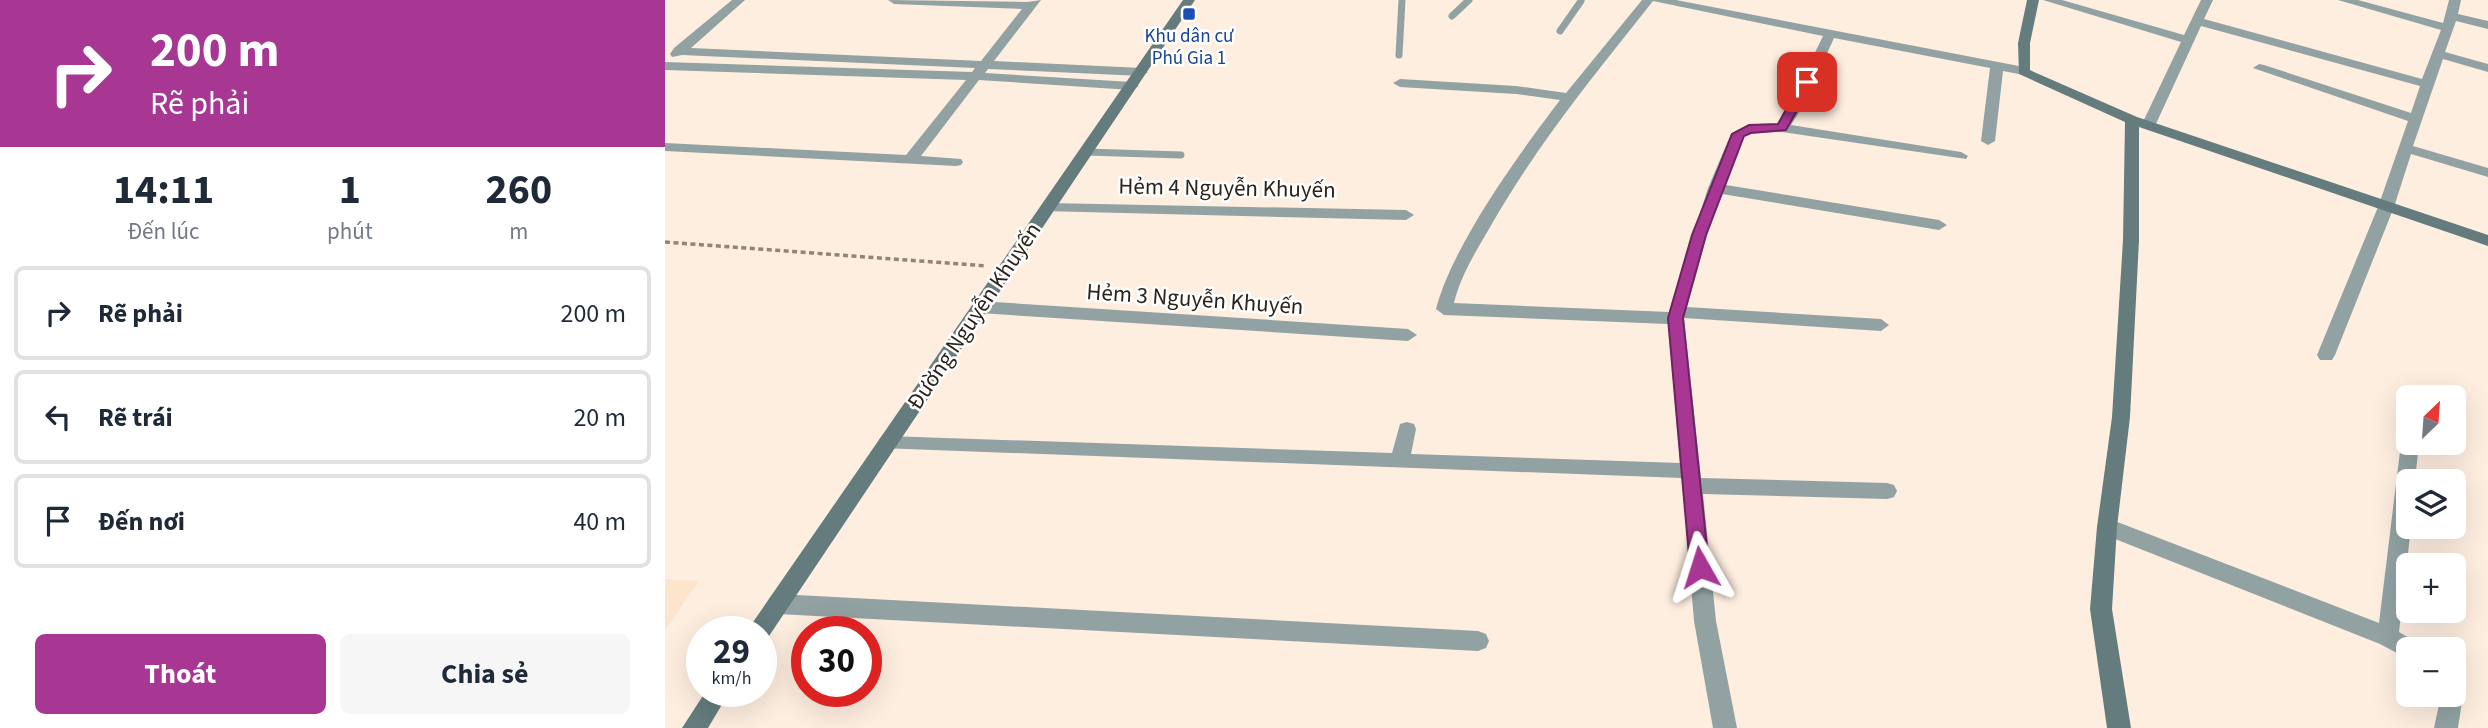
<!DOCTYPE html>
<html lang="vi">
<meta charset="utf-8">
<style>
body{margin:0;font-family:"Source Sans 3",sans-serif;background:#f6f6f7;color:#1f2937;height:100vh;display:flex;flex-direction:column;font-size:26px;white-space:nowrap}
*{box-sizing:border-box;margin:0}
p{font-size:23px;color:#747a83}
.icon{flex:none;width:38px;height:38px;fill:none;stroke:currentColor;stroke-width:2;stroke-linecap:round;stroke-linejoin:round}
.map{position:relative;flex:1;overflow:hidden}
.details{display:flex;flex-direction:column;background:#fff;width:665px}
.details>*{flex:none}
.hud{background:#a83793;color:#fff;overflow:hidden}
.needle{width:46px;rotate:25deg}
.controls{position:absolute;left:1731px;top:385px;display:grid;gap:14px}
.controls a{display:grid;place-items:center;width:70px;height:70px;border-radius:10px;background:#fff;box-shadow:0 7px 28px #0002;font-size:35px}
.speed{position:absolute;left:21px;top:616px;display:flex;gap:14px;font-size:35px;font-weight:700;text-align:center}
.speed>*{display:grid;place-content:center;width:91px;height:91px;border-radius:50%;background:#fff;box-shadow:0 7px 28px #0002;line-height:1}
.speed small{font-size:18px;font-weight:400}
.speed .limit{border:10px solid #d22;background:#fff;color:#111}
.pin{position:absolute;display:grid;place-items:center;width:60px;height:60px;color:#fff;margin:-30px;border-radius:14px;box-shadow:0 4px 10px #0006}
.me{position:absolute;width:77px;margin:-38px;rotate:354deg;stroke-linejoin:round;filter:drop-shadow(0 0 5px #0008)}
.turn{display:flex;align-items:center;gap:24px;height:147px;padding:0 35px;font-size:32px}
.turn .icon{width:91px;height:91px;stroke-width:2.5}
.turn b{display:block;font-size:49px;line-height:60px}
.eta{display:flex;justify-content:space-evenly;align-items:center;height:119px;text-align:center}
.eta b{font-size:42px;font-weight:700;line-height:49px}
.cta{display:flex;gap:14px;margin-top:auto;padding:14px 35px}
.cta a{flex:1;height:80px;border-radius:10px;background:#a83793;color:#fff;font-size:28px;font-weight:700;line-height:80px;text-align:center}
.cta a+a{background:#f6f6f7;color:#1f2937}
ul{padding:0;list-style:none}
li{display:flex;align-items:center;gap:21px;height:94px;margin:0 14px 10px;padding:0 21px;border:4px solid #e0e1e3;border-radius:10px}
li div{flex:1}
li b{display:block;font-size:26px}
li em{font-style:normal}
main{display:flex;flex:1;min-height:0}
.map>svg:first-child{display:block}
.built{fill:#fde4cd}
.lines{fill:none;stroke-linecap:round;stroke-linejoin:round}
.path{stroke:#908479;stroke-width:3.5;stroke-dasharray:5 3.5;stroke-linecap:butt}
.lane{stroke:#92a2a3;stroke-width:7}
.street{fill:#92a2a3;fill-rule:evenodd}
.secondary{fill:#647c7e;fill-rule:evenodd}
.route{fill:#a83793;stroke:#6d2460;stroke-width:2}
.transit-dot{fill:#1a4fb4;stroke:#fff;stroke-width:2.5}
.labels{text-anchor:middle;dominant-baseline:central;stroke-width:5;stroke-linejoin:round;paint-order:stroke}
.far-transit-label{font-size:19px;fill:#164399;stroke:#fff}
.street-label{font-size:23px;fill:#2c231b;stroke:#fff}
</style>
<main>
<section class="details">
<div class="hud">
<div class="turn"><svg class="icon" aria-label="right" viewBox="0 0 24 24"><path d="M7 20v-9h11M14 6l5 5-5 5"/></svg><div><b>200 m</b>Rẽ phải</div></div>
</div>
<div class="eta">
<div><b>14:11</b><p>Đến lúc</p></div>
<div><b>1</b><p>phút</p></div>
<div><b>260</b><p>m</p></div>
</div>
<ul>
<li><svg class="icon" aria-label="right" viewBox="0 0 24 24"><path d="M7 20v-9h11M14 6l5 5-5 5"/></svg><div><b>Rẽ phải</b></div><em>200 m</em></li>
<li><svg class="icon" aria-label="left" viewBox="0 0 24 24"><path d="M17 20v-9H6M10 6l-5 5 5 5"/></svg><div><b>Rẽ trái</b></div><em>20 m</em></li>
<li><svg class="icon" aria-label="arrive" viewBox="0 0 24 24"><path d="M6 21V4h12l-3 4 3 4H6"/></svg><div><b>Đến nơi</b></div><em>40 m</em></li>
</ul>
<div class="cta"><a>Thoát</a><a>Chia sẻ</a></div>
</section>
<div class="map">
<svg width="1823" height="728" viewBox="0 0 1823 728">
<rect width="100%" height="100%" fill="#feeee0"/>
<path class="built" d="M0,579L34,581L0,630Z"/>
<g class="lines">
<path class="path" d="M0,242L322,266"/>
<g class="lane">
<path d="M787,16L804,0"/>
<path d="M895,31L916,1"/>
<path d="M734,55L737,0"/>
<path d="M421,152L516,155"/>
</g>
<g class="street">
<path d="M67,0H80L26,48L316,61L357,9L229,4L223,0L362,2L376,0L329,61L477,68L483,72L477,76L323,69L320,73L467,82L474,86L467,90L314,80L256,156L296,159L298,162L296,165L291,166L0,151V143L241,155L301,80L0,70V62L307,72L310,68L17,55L7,57L5,54L9,48Z"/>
<path d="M977,0H1011L1359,67L1365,71L1359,75L1338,71L1330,141L1323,145L1316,141L1325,68L1169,38L1138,106L1126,125L1296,152L1303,156L1301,159L1117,132L1086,133L1079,136L1061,185L1274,220L1282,225L1274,230L1057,194L1042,235L1022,307L1216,319L1224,325L1216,331L1019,318L1036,478L1222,483L1229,485L1232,491L1229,497L1222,499L1038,494L1051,621L1072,728H1048L1029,621L1017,478L215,448L213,443L215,438L222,436L727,453L735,424L742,422L749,424L751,429L746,454L1015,463L1003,324L779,315L771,309C788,244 854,154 895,100L851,94L735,87L728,83L735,79L851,86L901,93ZM988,1L1158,36L1124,106L1113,124L1084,125L1066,134L1043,188L1004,312L789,303C796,274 813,248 828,222C874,142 931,73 988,1Z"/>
<path d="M1378,0H1397L1519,35L1536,0H1548L1539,19L1757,79L1776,30L1673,0H1693L1778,23L1784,0H1796L1793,14L1823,21V29L1791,21L1780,52L1823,64V72L1778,59L1748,146L1823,168V177L1746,154L1729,207L1670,355L1667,360H1655L1652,355L1713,207L1743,121L1588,68L1594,64L1599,65L1746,113L1755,86L1536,26L1490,126L1483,130L1476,126L1516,42Z"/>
<path d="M383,203L741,210L749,215L741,220L378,211L375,208Z"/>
<path d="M314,301L743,329L752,335L743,341L314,313L306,307Z"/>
<path d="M1743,436V443H1754L1750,481H1743V527H1746L1734,632L1751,642L1754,649H1743V659L1715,644L1435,533L1432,527L1435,521L1442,518L1714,623L1736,443Z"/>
<path d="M113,594L813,631L821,634L824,641L821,648L813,651L113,614L105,611L102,604L105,597Z"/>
<path d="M1788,685L1795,687L1798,695L1793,728H1769L1776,695H1788Z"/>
</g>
<g class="secondary">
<path d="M518,0H530L102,639L96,641V632H83L86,625Z"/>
<path d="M1362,0H1374L1365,43V70L1369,72L1472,117L1823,235V246L1474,127V240L1465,417L1452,527L1447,609L1466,728H1442L1425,609L1432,527L1447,417L1458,240L1460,122L1354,74L1353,43Z"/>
<path d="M41,691H65L43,728H17Z"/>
</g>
</g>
<path class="route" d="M1142,79L1148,82L1121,130L1086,133L1079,136L1041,235L1018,318L1044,567L1041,573L1035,575L1028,573L1025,567L1003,318L1027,235L1067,134L1084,125L1113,124L1136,82Z"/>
<rect class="transit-dot" x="517" y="7" width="14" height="14" rx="3.5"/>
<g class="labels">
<g class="far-transit-label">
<text x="524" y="36">Khu dân cư<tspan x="524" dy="22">Phú Gia 1</tspan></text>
</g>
<g class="street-label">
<text transform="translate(562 188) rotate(1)">Hẻm 4 Nguyễn Khuyến</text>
<text transform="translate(530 299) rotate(4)">Hẻm 3 Nguyễn Khuyến</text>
<text transform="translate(309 316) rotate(-56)">Đường Nguyễn Khuyến</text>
</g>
</g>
</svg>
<div class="controls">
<a><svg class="needle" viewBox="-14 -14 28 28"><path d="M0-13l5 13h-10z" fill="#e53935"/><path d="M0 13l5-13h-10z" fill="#747a83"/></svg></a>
<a><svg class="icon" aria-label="layers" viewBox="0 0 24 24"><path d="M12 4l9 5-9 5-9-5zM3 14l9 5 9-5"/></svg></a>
<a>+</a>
<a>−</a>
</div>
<div class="speed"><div>29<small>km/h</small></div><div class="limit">30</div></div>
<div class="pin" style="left:1142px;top:82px;background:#d93025"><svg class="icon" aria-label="arrive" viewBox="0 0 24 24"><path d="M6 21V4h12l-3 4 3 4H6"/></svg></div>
<svg class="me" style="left:1035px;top:567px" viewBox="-20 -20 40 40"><path d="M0-17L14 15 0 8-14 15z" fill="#a83793" stroke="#fff" stroke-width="4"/></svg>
</div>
</main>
